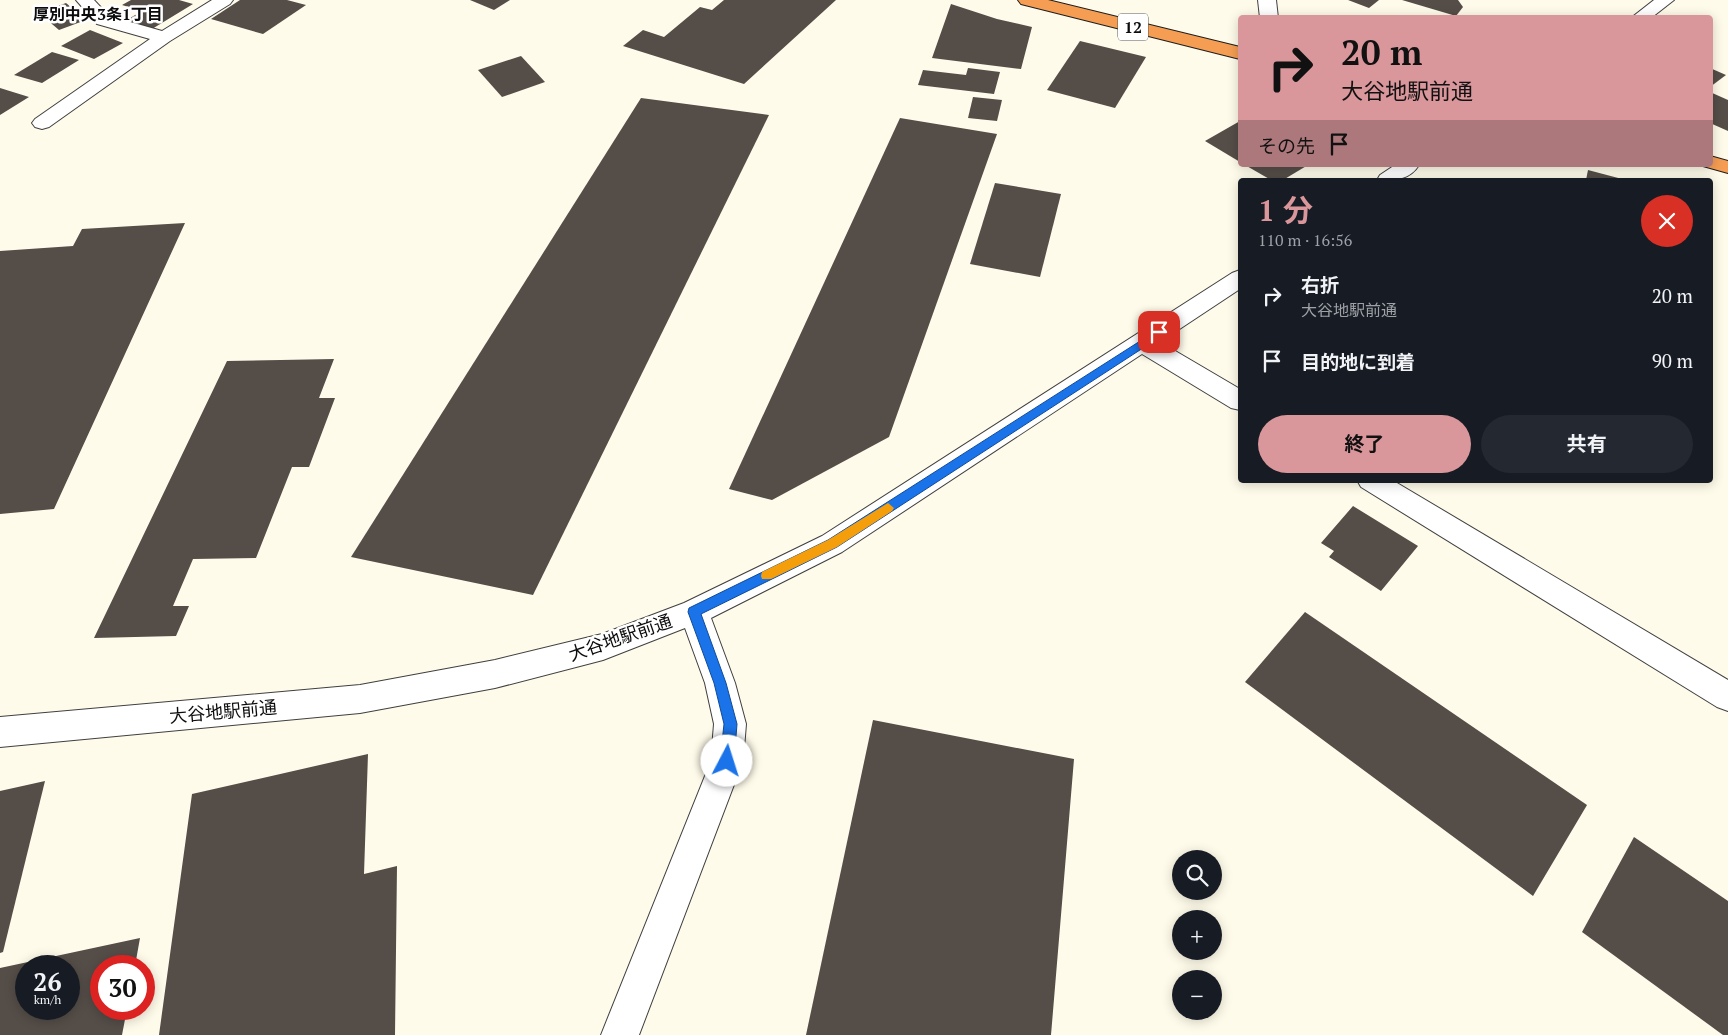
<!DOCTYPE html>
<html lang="ja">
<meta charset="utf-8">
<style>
body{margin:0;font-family:"PT Serif","Noto Sans JP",serif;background:#242831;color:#f1f3f6;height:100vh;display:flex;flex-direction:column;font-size:19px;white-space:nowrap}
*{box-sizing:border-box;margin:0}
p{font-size:16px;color:#9ea1a6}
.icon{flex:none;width:28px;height:28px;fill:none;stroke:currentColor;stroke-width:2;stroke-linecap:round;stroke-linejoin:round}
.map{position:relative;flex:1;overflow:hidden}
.details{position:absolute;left:1238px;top:178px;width:475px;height:305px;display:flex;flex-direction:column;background:#171b24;border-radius:5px;box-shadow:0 2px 12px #0003}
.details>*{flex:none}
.guide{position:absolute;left:1238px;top:15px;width:475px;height:152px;border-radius:5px;box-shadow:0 2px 12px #0003;background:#d9969b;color:#111;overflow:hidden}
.buttons{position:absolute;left:1172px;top:850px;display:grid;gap:10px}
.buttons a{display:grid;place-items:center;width:50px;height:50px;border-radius:50%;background:#171b24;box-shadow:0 2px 12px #0003;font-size:25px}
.speed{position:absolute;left:15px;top:955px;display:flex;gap:10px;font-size:25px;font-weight:700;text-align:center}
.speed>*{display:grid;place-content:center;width:65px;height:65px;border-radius:50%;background:#171b24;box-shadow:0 2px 12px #0003;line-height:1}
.speed small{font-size:12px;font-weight:400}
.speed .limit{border:8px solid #d22;background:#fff;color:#111}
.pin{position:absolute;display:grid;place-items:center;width:42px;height:42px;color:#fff;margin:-21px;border-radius:10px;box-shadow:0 2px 8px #0006}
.me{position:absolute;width:55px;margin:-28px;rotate:5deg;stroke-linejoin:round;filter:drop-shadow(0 0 4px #0008)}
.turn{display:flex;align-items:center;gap:18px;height:105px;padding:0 20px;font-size:22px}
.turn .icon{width:65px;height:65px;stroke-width:2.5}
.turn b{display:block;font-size:35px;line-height:42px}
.then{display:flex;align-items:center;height:48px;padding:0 20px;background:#0003;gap:10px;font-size:19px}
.round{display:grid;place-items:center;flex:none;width:52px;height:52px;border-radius:26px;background:#242831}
.headline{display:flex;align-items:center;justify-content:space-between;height:85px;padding:0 20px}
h1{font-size:30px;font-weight:700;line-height:38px;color:#d9969b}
.action{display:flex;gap:10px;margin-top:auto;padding:10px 20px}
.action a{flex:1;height:58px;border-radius:30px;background:#d9969b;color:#111;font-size:20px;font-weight:700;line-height:58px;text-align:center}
.action a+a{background:#242831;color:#f1f3f6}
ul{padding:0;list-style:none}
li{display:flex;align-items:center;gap:15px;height:65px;padding:0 20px}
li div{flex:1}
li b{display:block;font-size:19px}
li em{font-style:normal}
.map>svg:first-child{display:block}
.building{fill:#544d48;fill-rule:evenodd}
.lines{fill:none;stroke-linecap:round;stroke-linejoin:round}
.minor-casing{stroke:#3f3f3f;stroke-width:2}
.highway-casing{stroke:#1d1d1d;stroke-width:2}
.minor{fill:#fff;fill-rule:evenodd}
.highway{fill:#f59d53;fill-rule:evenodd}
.route{fill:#1a73e8;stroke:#114b97}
.slow{fill:#f59e0b}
.labels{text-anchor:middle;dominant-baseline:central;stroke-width:5;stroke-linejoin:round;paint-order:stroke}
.far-neighbourhood-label{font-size:16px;font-weight:bold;fill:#0c0c0c;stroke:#fff}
.shield{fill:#fff;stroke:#555;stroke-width:1}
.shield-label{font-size:16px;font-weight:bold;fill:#0c0c0c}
.street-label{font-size:18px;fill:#0c0c0c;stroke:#fff}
</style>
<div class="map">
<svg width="1728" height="1035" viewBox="0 0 1728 1035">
<rect width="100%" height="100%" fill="#fffbea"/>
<g class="building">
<path d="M131,0H179L193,4L152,29L125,21L142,11L122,5Z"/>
<path d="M240,0H287L306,5L263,34L211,19Z"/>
<path d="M470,0H510L494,10Z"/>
<path d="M724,0H836L744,84L623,46L643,30L664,37L700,7L712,10Z"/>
<path d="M1348,0H1379L1369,8Z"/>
<path d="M1402,0H1458L1463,7L1456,16Z"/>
<path d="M66,3L86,20L59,30L39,13Z"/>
<path d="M951,4L997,19L1032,27L1021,69L932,58Z"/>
<path d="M90,30L123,43L94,59L61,46Z"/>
<path d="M1080,41L1146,57L1115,108L1047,90Z"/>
<path d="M52,52L79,60L42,83L14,75Z"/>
<path d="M521,56L545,82L502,97L478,70Z"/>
<path d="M968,68L1000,72L994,94L918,85L923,70L966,75Z"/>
<path d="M1710,68L1726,75L1710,87Z"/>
<path d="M0,88L29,97L0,115Z"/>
<path d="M1710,92L1728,100V131L1710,123Z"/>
<path d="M973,97L1002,100L997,121L968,118Z"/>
<path d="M641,98L769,115L533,595L351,557Z"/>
<path d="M900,118L997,134L889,437L772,500L729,489Z"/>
<path d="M1240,121V162L1205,141Z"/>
<path d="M1245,165H1308L1283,180H1271Z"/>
<path d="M1588,170L1622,179V180H1586Z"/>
<path d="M995,183L1061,194L1040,277L970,264Z"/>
<path d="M185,223L54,509L0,514V251L73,246L82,229Z"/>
<path d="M334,359L319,398H335L309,467H292L256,558L193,559L173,606H189L176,636L94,638L227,361Z"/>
<path d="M1353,506L1418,546L1381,591L1329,557L1334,551L1321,543Z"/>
<path d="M1305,612L1587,805L1533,896L1245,682Z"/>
<path d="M873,720L1074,759L1051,1035H806Z"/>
<path d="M368,754L364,874L397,866L395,1035H159L192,794Z"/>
<path d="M45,781L3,952L0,953V791Z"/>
<path d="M1634,837L1728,901V1035H1723L1582,932Z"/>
<path d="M140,938L135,966H101V1009H127L122,1035H0V968ZM26,966H69V1009H26Z"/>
</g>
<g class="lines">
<g class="minor-casing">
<g id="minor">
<path d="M76,0H94L109,16L162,31L212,0H233L230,4L170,41L49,127L42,129L35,127L32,123L35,119L150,39L97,24Z"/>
<path d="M1258,0H1276L1278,18H1260Z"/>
<path d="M1654,0H1674L1651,18H1631Z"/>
<path d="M1395,165H1419C1409,181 1394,180 1377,180L1380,175Z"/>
<path d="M1240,270V289L1160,342L1240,389V410L1231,408L1142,354L842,552L711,618L735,683L746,724L743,761L639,1035H601L711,761L714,724L705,683L685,628L603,660L495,688L360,713L0,747V717L360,685L495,660L602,634L684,603L822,536L1232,273Z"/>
<path d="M1357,480H1392L1728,680V711L1717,707L1361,487Z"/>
</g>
</g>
<g class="highway-casing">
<g id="highway">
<path d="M1018,0H1048L1240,47V59L1021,4Z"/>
<path d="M1710,156L1728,161V173L1703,166L1702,165H1710Z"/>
</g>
</g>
<use href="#minor" class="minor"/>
<use href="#highway" class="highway"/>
</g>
<path class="route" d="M1159,329L1163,330V335L837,547L701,614L726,683L737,724L734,761L732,765L727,767L722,765L720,761L724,724L714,683L688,612L689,608L828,540Z"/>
<path class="slow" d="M888,503L894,508L892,511L837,547L771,579H762L761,576L762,572L828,540Z"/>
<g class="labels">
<g class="far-neighbourhood-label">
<text x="98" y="14">厚別中央3条1丁目</text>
</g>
<rect class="shield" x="1118" y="13.5" width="30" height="27" rx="4"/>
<g class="shield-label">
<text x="1133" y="27">12</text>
</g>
<g class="street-label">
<text transform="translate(620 637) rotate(-19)">大谷地駅前通</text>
<text transform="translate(223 711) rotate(-5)">大谷地駅前通</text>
</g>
</g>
</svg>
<div class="buttons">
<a><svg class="icon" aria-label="search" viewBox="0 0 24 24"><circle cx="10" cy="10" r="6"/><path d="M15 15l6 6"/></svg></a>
<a>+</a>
<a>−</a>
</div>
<div class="speed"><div>26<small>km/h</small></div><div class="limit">30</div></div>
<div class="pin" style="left:1159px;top:332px;background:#d93025"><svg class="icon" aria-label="arrive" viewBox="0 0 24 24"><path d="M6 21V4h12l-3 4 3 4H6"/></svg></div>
<svg class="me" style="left:727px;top:761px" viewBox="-20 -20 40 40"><circle r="19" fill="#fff"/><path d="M0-13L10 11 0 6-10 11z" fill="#1a73e8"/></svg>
<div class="guide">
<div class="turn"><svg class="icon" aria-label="right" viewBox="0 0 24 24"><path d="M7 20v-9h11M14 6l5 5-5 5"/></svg><div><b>20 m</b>大谷地駅前通</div></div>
<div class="then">その先<svg class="icon" aria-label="arrive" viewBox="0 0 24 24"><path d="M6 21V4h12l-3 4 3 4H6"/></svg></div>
</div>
<section class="details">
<div class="headline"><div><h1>1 分</h1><p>110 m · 16:56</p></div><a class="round" style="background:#d93025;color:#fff"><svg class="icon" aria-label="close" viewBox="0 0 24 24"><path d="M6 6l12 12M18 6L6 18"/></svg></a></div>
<ul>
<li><svg class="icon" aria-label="right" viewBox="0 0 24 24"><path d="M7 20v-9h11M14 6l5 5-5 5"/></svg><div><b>右折</b><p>大谷地駅前通</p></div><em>20 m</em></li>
<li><svg class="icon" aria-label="arrive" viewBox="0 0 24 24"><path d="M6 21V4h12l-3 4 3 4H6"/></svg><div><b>目的地に到着</b></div><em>90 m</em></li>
</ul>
<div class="action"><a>終了</a><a>共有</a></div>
</section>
</div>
